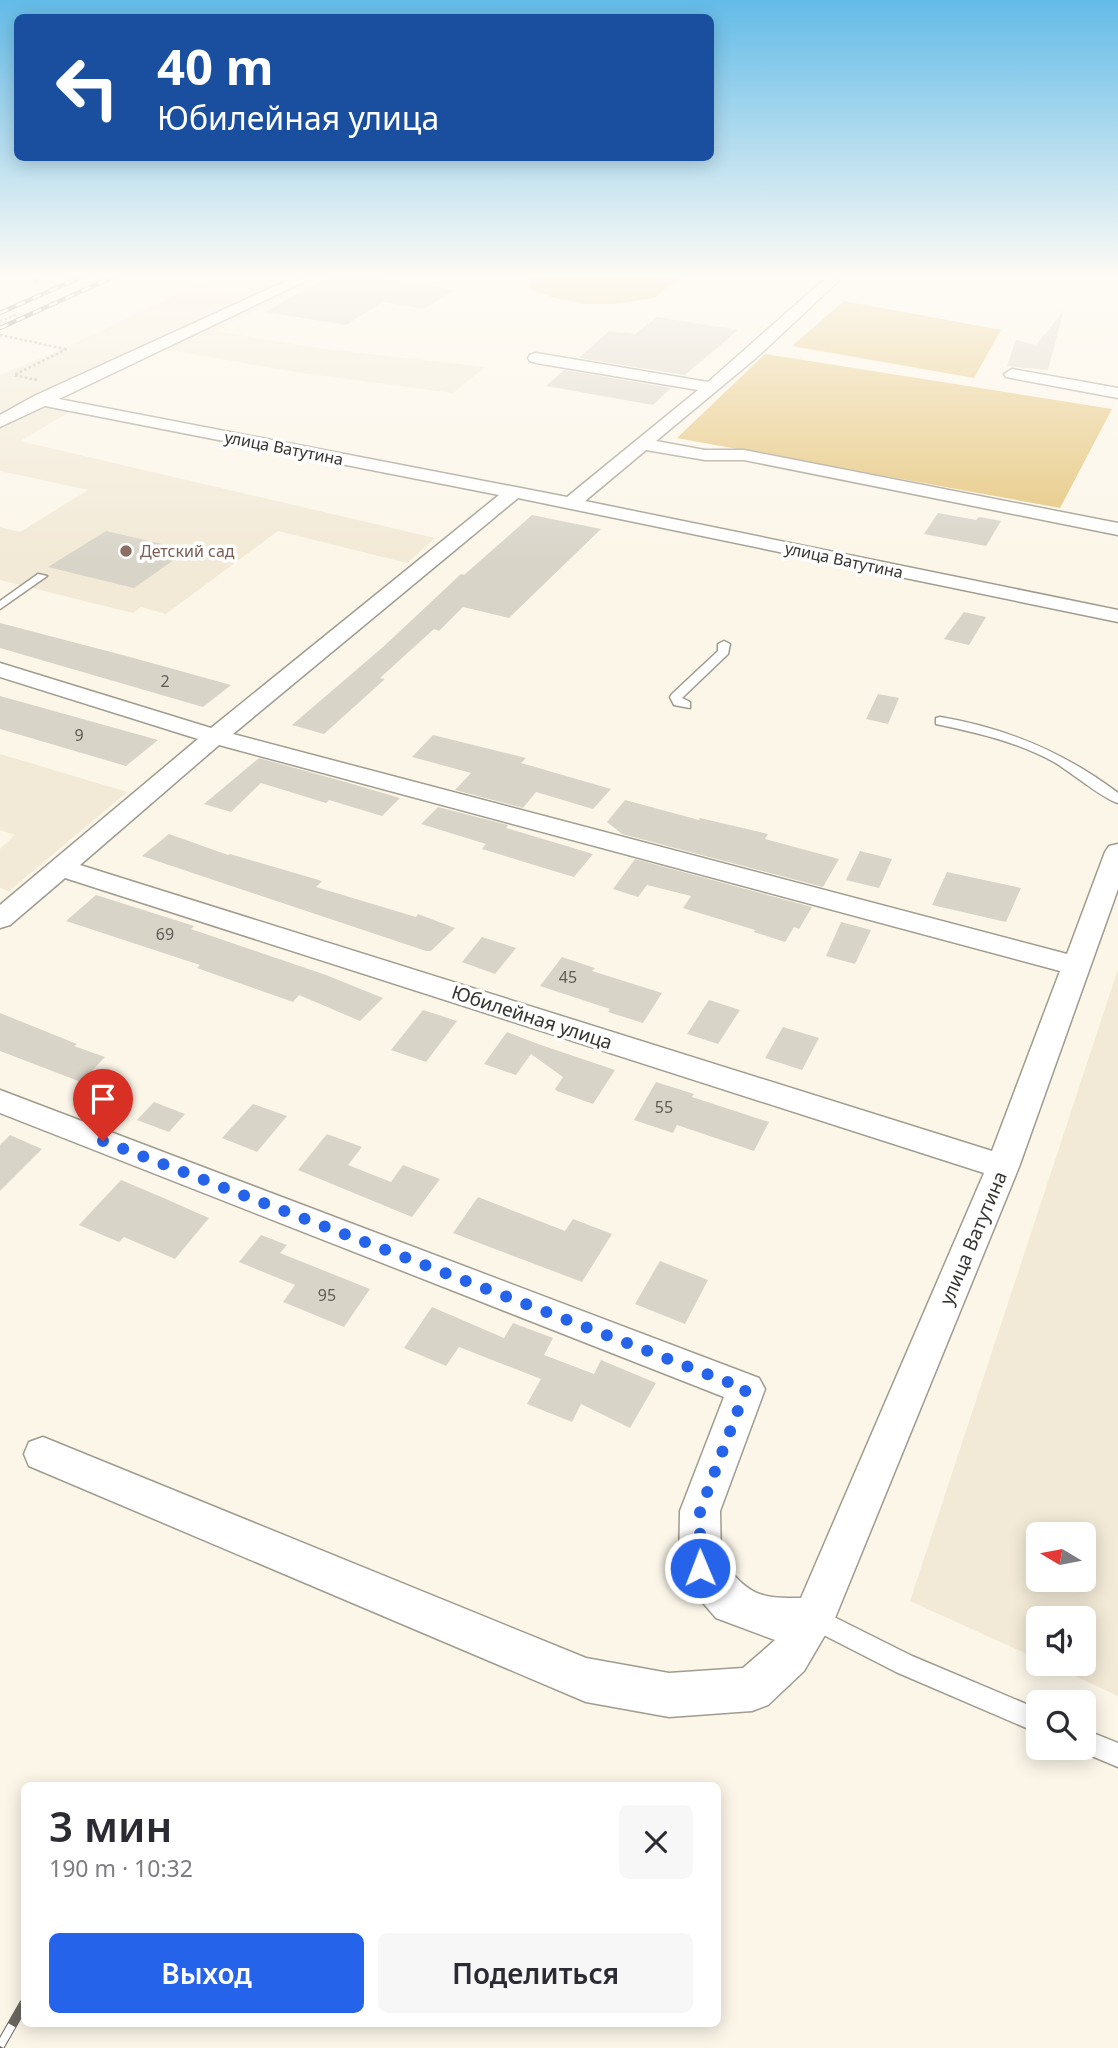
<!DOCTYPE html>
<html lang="ru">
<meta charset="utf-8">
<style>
body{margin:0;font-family:"Noto Sans",sans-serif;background:#f7f7f7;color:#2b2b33;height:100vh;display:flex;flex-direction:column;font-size:26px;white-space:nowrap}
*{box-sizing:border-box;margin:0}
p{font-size:23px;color:#7c7c81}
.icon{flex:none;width:38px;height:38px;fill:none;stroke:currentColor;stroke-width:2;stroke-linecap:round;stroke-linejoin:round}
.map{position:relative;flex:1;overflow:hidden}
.details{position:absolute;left:21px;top:1782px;width:700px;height:245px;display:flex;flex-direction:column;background:#fff;border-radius:10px;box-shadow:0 4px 18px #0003}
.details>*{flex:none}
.guide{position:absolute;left:14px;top:14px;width:700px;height:147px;border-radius:10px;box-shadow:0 4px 18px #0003;background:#1a4fa0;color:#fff;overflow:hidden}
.needle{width:46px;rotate:280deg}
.buttons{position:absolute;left:1026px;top:1522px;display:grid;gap:14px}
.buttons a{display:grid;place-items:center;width:70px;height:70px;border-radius:10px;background:#fff;box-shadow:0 4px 18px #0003;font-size:35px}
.pin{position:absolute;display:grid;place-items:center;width:60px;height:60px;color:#fff;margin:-72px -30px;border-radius:50% 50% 50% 0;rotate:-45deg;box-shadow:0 0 7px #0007}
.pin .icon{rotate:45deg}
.me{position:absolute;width:77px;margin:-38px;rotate:359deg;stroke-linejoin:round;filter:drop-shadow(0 0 5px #0008)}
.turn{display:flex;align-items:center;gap:24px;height:147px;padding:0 28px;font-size:32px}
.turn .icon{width:91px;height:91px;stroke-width:2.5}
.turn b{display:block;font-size:49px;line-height:60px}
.round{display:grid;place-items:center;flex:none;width:74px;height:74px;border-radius:10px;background:#f7f7f7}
.headline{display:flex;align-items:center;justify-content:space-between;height:119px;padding:0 28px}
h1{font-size:42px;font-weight:600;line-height:52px}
.primary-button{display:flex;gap:14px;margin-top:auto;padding:14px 28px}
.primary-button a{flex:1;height:80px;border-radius:10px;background:#2563eb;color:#fff;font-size:28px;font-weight:600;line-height:80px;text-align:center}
.primary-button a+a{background:#f7f7f7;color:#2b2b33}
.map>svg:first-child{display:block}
.built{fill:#f2e9d6;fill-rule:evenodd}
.green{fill:#e4c479}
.building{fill:#d9d4c8}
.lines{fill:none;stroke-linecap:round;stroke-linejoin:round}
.service-casing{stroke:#a09b8f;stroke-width:3}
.minor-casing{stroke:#a09b8f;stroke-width:3}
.path{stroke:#b1ada3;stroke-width:2.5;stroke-dasharray:2.5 2.5;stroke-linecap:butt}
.service{fill:#fff;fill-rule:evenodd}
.minor{fill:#fff;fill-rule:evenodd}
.rail-far1-casing{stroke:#6a6761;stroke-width:4.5}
.rail-casing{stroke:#6a6761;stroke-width:10}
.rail-far1{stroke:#fff;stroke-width:2.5;stroke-dasharray:9;stroke-linecap:butt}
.rail{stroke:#fff;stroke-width:8;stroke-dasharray:24;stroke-linecap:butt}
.route{stroke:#2563eb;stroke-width:12;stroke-dasharray:0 21.6}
.education-dot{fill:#8d6e63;stroke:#fff;stroke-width:2.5}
.labels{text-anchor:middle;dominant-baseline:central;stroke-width:7;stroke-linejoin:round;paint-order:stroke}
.far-street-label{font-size:16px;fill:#363430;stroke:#fff}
.far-education-label{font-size:16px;fill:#785e54;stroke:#fff;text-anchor:start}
.number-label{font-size:16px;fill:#5f5c56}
.street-label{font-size:19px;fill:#363430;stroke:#fff}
</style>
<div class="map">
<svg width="1118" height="2048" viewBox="0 0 1118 2048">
<rect width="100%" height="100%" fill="#fcf6e9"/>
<g class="built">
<path d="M216,276H323L214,331L325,349L485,367L453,393L295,372L163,349L59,400L82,405L20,441L435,538L407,563L278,531L166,614L141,607L133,613L0,580V527L20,532L88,490L0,471V375L74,344Z"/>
<path d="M0,754L127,792L9,891L0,888V849L15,835L0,830Z"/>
<path d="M1118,969V1696L1049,1664H1083V1619H1038V1659L910,1601ZM1038,1535H1083V1580H1038Z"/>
</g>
<g class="green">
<path d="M528,276H682L654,298L616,304H585L555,298L531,289Z"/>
<path d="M844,301L1001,330L974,378L792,346Z"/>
<path d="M765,354L1112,409L1060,508L677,438Z"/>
</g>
<g class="building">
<path d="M329,276H365L455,290L424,309L383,302L346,325L265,312Z"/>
<path d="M1064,310L1048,370L1007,366L1016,340L1036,345Z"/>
<path d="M657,317L738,330L685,375L579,358L609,331L635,334Z"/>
<path d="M564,370L671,388L653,405L546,386Z"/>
<path d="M938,513L976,520L979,517L1001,521L986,546L924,534Z"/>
<path d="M532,515L601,529L509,618L463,607L439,631L434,629L380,678L385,679L324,734L292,725L383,647L461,574L464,575Z"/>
<path d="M106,531L188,550L134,588L48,567Z"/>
<path d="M964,612L986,617L969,645L944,639Z"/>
<path d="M0,623L130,657L231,685L203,707L0,648Z"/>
<path d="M878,694L899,698L888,724L866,719Z"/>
<path d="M0,696L158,740L126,766L0,729Z"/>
<path d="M433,735L526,758L521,763L611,789L593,809L536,792L523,808L455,790L471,773L412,757Z"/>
<path d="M259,758L349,783L400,798L382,816L329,800L326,803L261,783L231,812L204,804Z"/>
<path d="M625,800L699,820L700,818L768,834L765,839L839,859L823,887L622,834L607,822Z"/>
<path d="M438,807L508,825L506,828L593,854L574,877L544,868L482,849L486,844L421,824Z"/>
<path d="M169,834L228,855L230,854L322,881L316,887L416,917L418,914L455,928L431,951H426L142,856Z"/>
<path d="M860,851L892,859L879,888L846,880Z"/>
<path d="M635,859L812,907L799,929L794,927L785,942L754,932L755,930L683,908L691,896L647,885L638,897L613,889Z"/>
<path d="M947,872L1021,888L1006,922L932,905Z"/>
<path d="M96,895L194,926L191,929L326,975L383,998L360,1021L299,995L293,1002L197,968L200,965L66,921Z"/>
<path d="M841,922L871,930L855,964L826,956Z"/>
<path d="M482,937L516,948L495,974L462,962Z"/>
<path d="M562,957L595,968L592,971L662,993L643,1023L608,1012L610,1009L540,986Z"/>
<path d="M709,1000L740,1010L718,1044L687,1034Z"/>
<path d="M423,1010L457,1021L426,1062L391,1050Z"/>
<path d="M0,1013L77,1044L74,1046L105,1057L81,1082L0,1051Z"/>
<path d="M783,1027L819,1038L802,1070L765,1058Z"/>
<path d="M507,1032L538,1044L615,1070L593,1104L557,1091L555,1089L563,1077L531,1054L516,1075L484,1064Z"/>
<path d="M656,1082L694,1094L692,1097L769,1122L754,1151L677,1125L673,1133L634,1120Z"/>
<path d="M154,1102L185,1114L169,1132L137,1120Z"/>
<path d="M253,1104L287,1116L257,1152L222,1138Z"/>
<path d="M327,1134L362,1147L348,1165L391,1182L403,1165L440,1179L412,1217L298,1170Z"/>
<path d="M10,1135L42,1149L0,1191V1145Z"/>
<path d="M121,1180L159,1196L209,1218L175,1259L124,1237L119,1242L79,1225Z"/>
<path d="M478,1197L565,1231L573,1219L612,1234L582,1282L453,1233Z"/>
<path d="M261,1235L287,1245L280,1253L370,1289L344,1327L283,1302L295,1285L239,1262Z"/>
<path d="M660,1261L708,1280L685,1324L635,1304Z"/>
<path d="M432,1307L504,1338L513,1323L553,1338L544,1355L594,1374L601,1360L656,1383L630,1428L581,1404L572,1422L527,1404L541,1379L459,1347L446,1366L404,1348Z"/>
</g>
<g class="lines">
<g class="service-casing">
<g id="service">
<path d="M38,574L47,576L0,609V601Z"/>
<path d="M724,641L730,644L728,654L682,698L690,702V708L674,705L670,697L672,694L718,651V644Z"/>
<path d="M940,717C1006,728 1064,752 1118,793V803C1103,799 1071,772 1054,762C1016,741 977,733 936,724V718Z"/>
<path d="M814,1607L912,1656L1038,1709V1733L896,1672L806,1626L803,1618L806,1610Z"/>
<path d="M1083,1729L1118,1743V1767L1075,1749L1083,1748Z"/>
</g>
</g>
<g class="minor-casing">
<g id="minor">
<path d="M297,276H316L59,399L567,497L698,390L536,363L530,361L528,358L530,355L536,353L708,382L828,276H844L756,358L656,441L705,450H744L1118,523V535L744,460H705L646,450L585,501L1118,610V622L518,498L233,734L1067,954L1105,852L1109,846L1118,844V889L1019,1167L835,1618L804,1671L768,1705L752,1711L669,1717L586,1702L29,1466L24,1454L29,1442L43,1437L586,1658L669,1673L743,1668L775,1640L716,1618L685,1582L679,1568L680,1511L724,1397L0,1113V1090L759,1378L765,1389L720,1511L721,1561C750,1594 757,1599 801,1598L984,1173L65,878L10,925L0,928V905L198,739L0,677V663L211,728L499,495L45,406L0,427V415L34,396ZM219,745L1060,971L992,1151L80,865Z"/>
<path d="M1012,369L1118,388V398L1006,377L1004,374Z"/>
</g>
</g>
<g class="path">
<path d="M0,322L17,314"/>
<path d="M0,335L66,349"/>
<path d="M37,380L14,375L67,349"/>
</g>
<use href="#service" class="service"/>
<use href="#minor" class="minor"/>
<g class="rail-far1-casing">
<g id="rail-far1">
<path d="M36,279L39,276"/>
<path d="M0,313L83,276"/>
<path d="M0,328L115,276"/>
</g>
</g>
<g class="rail-casing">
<path id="rail" d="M0,2046L24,2004"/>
</g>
<use href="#rail-far1" class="rail-far1"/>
<use href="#rail" class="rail"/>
</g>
<linearGradient id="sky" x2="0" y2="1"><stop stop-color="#63bbe8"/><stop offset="0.49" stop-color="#fefbf5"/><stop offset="1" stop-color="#fefbf5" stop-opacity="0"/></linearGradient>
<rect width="1118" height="563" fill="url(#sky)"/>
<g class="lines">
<path class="route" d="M103,1141L746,1389L700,1511V1568"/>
</g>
<circle class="education-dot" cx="126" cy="551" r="7"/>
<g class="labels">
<g class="far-street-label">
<text transform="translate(284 448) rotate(11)">улица Ватутина</text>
<text transform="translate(844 560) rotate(12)">улица Ватутина</text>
</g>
<g class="far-education-label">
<text x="140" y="551">Детский сад</text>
</g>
<g class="number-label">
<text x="165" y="681">2</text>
<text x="79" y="735">9</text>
<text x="165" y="934">69</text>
<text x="568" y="977">45</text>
<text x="664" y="1107">55</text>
<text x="327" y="1295">95</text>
</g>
<g class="street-label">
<text transform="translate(532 1017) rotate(18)">Юбилейная улица</text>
<text transform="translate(973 1238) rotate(-67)">улица Ватутина</text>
</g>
</g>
</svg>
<div class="buttons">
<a><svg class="needle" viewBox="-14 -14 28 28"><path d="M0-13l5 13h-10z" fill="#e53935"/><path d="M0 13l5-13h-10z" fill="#7c7c81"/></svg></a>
<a><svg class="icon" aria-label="sound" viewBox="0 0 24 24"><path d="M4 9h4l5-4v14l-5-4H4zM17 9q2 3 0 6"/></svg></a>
<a><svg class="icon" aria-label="search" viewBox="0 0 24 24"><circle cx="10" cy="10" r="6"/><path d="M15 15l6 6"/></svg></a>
</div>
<div class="pin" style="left:103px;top:1141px;background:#d93025"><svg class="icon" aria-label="arrive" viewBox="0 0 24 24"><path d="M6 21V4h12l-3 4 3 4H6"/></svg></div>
<svg class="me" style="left:700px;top:1568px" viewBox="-20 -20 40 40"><circle r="17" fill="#2563eb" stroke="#fff" stroke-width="3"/><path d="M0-11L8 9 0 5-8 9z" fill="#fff"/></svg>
<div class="guide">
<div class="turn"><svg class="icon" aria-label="left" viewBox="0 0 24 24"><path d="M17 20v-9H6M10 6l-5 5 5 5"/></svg><div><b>40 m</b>Юбилейная улица</div></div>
</div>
<section class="details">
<div class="headline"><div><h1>3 мин</h1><p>190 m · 10:32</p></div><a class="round"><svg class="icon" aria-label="close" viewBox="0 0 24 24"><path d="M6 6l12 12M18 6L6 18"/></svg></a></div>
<div class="primary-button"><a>Выход</a><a>Поделиться</a></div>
</section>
</div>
